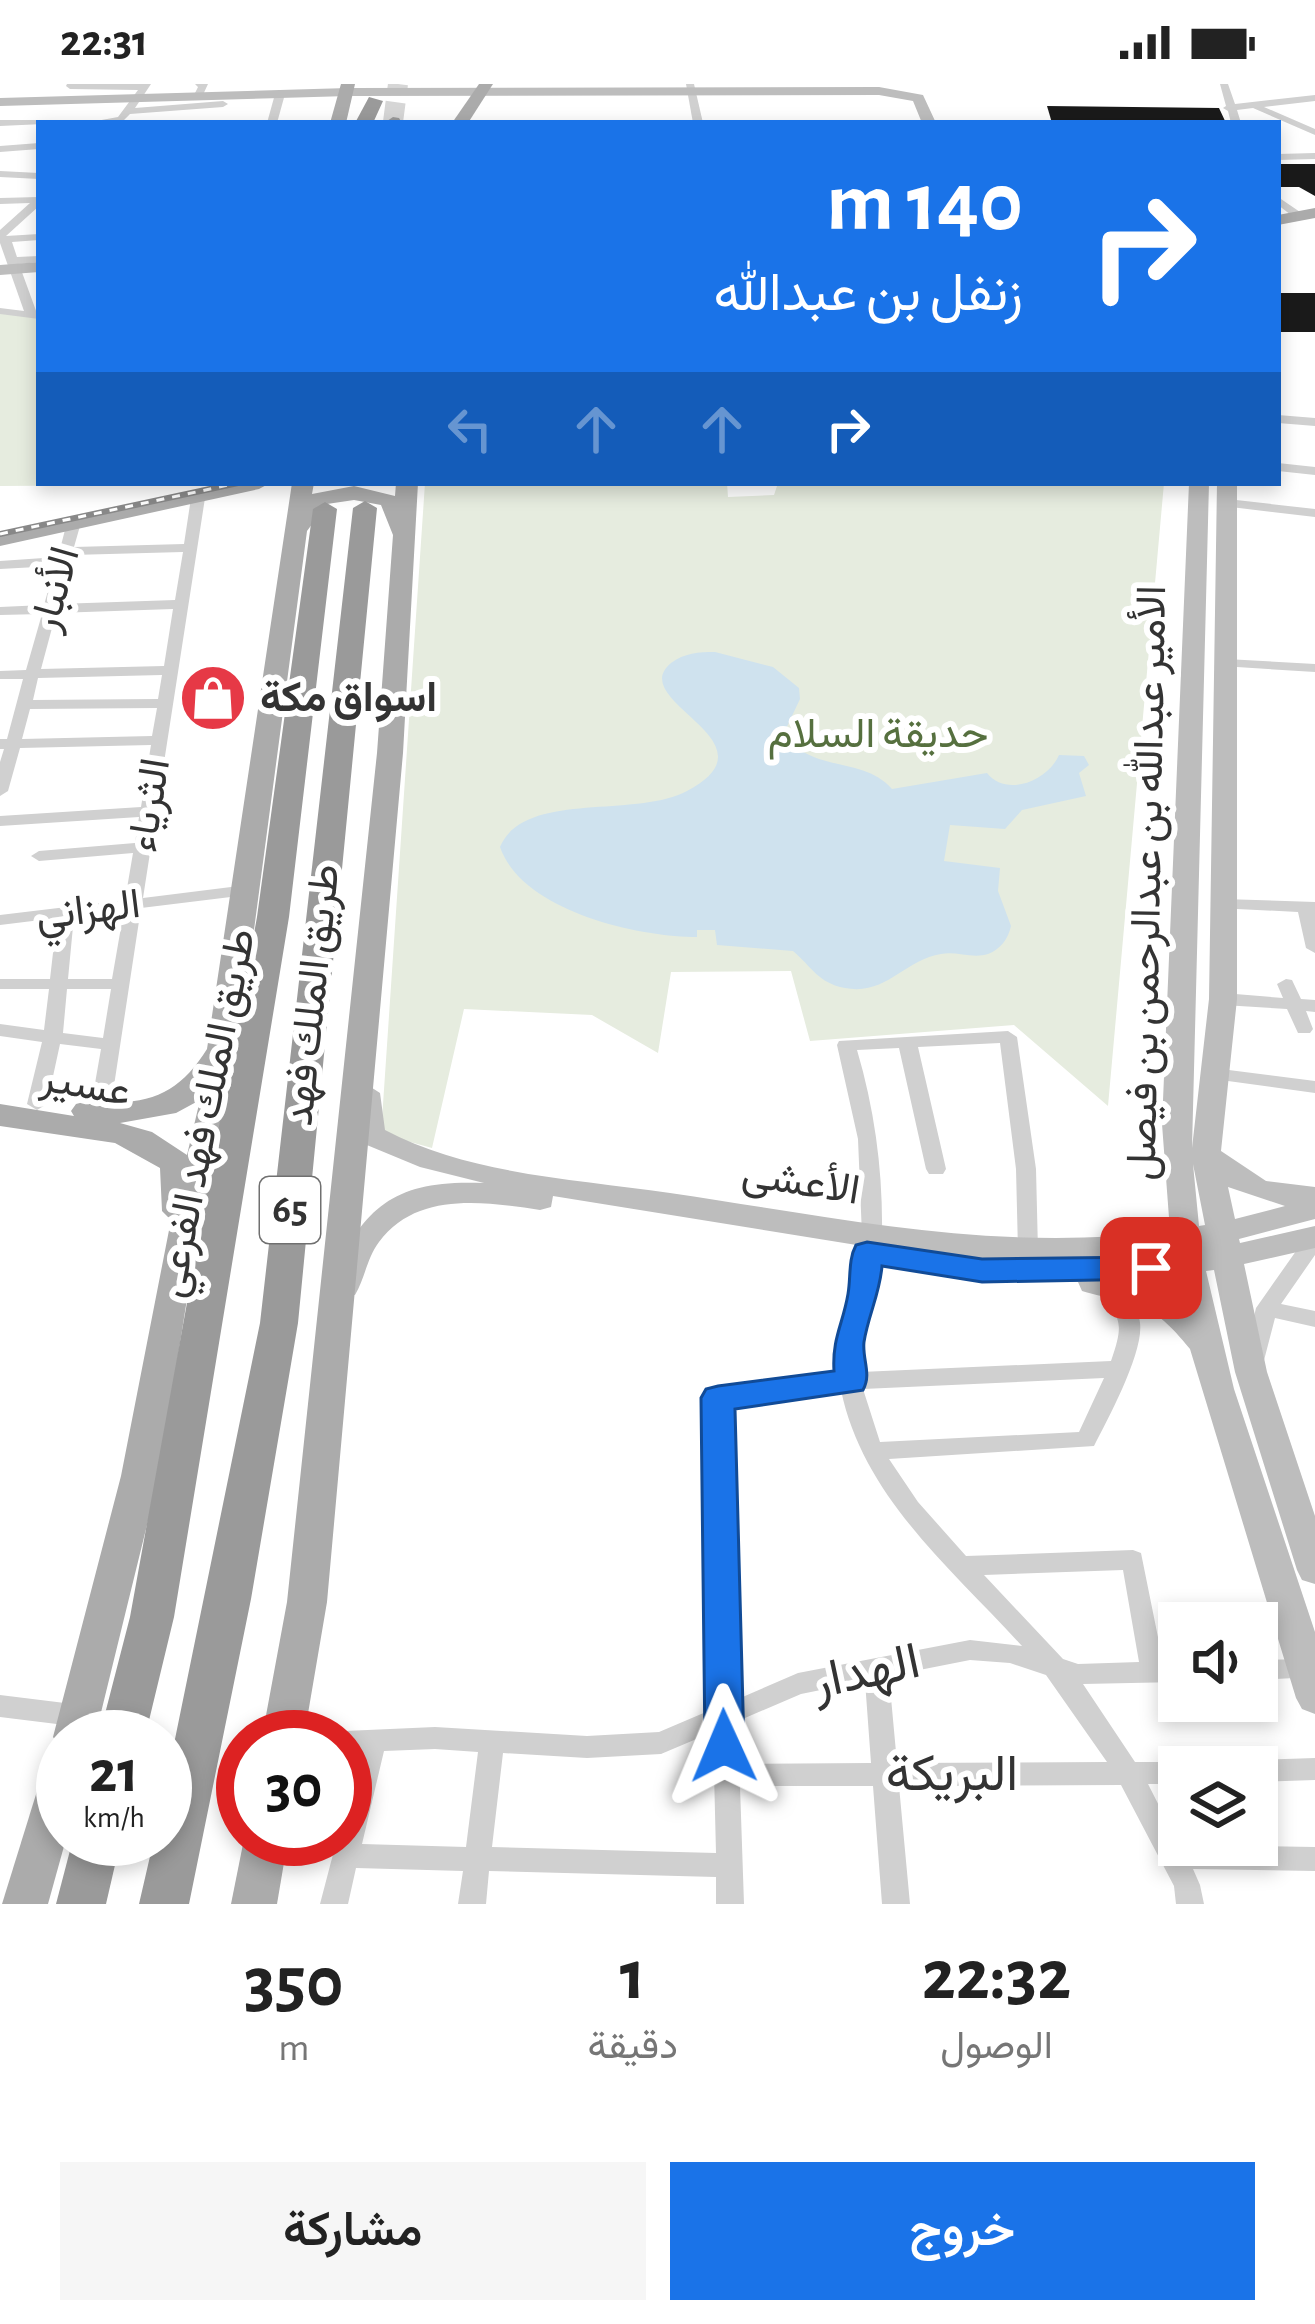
<!DOCTYPE html>
<html lang="ar">
<meta charset="utf-8">
<style>
body{margin:0;font-family:"Alegreya Sans",Vazirmatn,sans-serif;background:#f6f6f6;color:#222;direction:rtl;height:100vh;display:flex;flex-direction:column;font-size:45px;white-space:nowrap}
*{box-sizing:border-box;margin:0}
p{font-size:39px;color:#767676}
.icon{flex:none;width:66px;height:66px;fill:none;stroke:currentColor;stroke-width:2;stroke-linecap:round;stroke-linejoin:round}
.map{position:relative;height:1820px;overflow:hidden;direction:ltr}
.drawer{display:flex;flex-direction:column;background:#fff;flex:1}
.drawer>*{flex:none}
.banner{position:absolute;left:36px;top:36px;width:1245px;height:366px;border-radius:0px;box-shadow:0 6px 18px #0003;direction:rtl;background:#1a73e8;color:#fff;overflow:hidden}
.tools{position:absolute;left:1158px;top:1518px;display:grid;gap:24px}
.tools a{display:grid;place-items:center;width:120px;height:120px;border-radius:0px;background:#fff;box-shadow:0 6px 18px #0003;font-size:60px}
.speed{position:absolute;left:36px;top:1626px;display:flex;gap:24px;font-size:60px;font-weight:700;text-align:center}
.speed>*{display:grid;place-content:center;width:156px;height:156px;border-radius:50%;background:#fff;box-shadow:0 6px 18px #0003;line-height:1}
.speed small{font-size:30px;font-weight:400}
.speed .limit{border:18px solid #d22;background:#fff;color:#111}
.pin{position:absolute;display:grid;place-items:center;width:102px;height:102px;color:#fff;margin:-51px;border-radius:24px;box-shadow:0 6px 18px #0006}
.me{position:absolute;width:132px;margin:-66px;rotate:359deg;stroke-linejoin:round;filter:drop-shadow(0 0 9px #0008)}
.turn{display:flex;align-items:center;gap:42px;height:252px;padding:0 60px;font-size:54px}
.turn .icon{width:156px;height:156px;stroke-width:2.5}
.turn b{display:block;font-size:84px;line-height:102px}
.lanes{display:flex;align-items:center;height:114px;padding:0 60px;background:#0003;justify-content:center;gap:60px;direction:ltr}
.lanes .off{opacity:.35}
.eta{display:flex;justify-content:space-evenly;align-items:center;height:204px;text-align:center}
.eta b{font-size:72px;font-weight:600;line-height:84px}
.cta{display:flex;gap:24px;margin-top:auto;padding:24px 60px}
.cta a{flex:1;height:138px;border-radius:0px;background:#1a73e8;color:#fff;font-size:48px;font-weight:600;line-height:138px;text-align:center}
.cta a+a{background:#f6f6f6;color:#222}
.status{display:flex;justify-content:space-between;align-items:center;height:84px;padding:0 60px;background:#fff;direction:ltr}
.status svg{height:33px;fill:currentColor}
.map>svg:first-child{display:block}
.green{fill:#e6ecdf}
.water{fill:#cfe2ee}
.building{fill:#1a1a1a}
.lines{fill:none;stroke-linecap:round;stroke-linejoin:round}
.highway-tunnel{stroke:#d6d6d6;stroke-width:20;stroke-dasharray:20 9;stroke-linecap:butt}
.street{fill:#d0d0d0;fill-rule:evenodd}
.secondary{fill:#bdbdbd;fill-rule:evenodd}
.primary{fill:#ababab;fill-rule:evenodd}
.highway{fill:#9a9a9a;fill-rule:evenodd}
.rail-casing{stroke:#888;stroke-width:6}
.rail{stroke:#fff;stroke-width:3;stroke-dasharray:8;stroke-linecap:butt}
.route{fill:#1a73e8;stroke:#114b97;stroke-width:3}
.labels{text-anchor:middle;dominant-baseline:central;stroke-width:12;stroke-linejoin:round;paint-order:stroke}
.shield{fill:#fff;stroke:#707070;stroke-width:3}
.shield-label{font-size:39px;font-weight:bold;fill:#333}
.street-label{font-size:42px;fill:#333;stroke:#fff}
.poi-label{font-size:42px;font-weight:bold;fill:#333;stroke:#fff;text-anchor:start}
.park-label{font-size:42px;fill:#56703f;stroke:#fff}
.near-street-label{font-size:51px;fill:#333;stroke:#fff}
</style>
<div class="status"><b>22:31</b><svg viewBox="0 0 49 12"><path d="M0 12V9h3v3zM5 12V6h3v6zM10 12V3h3v9zM15 12V0h3v12zM26 1h20v11H26zM47 4h2v5h-2z"/></svg></div>
<div class="map">
<svg width="1315" height="1820" viewBox="0 0 1315 1820">
<rect width="100%" height="100%" fill="#fff"/>
<g class="green">
<path d="M0,227L39,232V399L155,401L0,402Z"/>
<path d="M425,399H727L728,413L774,411L778,399H1164L1108,1022L1014,941L810,957L791,887L671,888L658,969L592,931L464,925L432,1064L381,1050Z"/>
</g>
<path class="water" d="M715,568L773,583L799,604L800,615L783,651C816,690 863,672 892,705L987,689C1006,713 1047,698 1059,671L1084,672L1089,681L1079,689L1086,712L1022,726L1005,745L950,741L944,777L1000,784L998,807L1011,842C1008,855 1001,865 988,870C973,875 956,867 941,870C904,876 886,912 845,904C818,899 812,883 793,867L717,861L715,846H697V853C638,853 522,827 500,763C524,706 635,735 687,707C782,657 624,618 671,579C684,569 699,568 715,568Z"/>
<g class="building">
<path d="M1047,22L1219,24L1226,39H1052Z"/>
<path d="M1278,80H1315V112L1299,103H1278Z"/>
<rect x="1278" y="209" width="37" height="39"/>
</g>
<g class="lines">
<path class="highway-tunnel" d="M393,38L398,0"/>
<g class="street">
<path d="M67,0H151L135,24L223,17L228,20L223,23L130,30L121,39H85L118,33L138,6L70,5L66,2Z"/>
<path d="M195,0H208L201,15L193,13L198,3Z"/>
<path d="M686,0H694L703,39H693Z"/>
<path d="M1220,0H1228L1235,20L1315,11V17L1264,23L1315,45V51L1253,24L1237,26L1241,39H1231L1228,27L1223,24L1226,22Z"/>
<path d="M280,7L285,10L277,39H267L275,10Z"/>
<path d="M0,36H60L65,39L0,42Z"/>
<path d="M39,59V65L0,68V62Z"/>
<path d="M1315,69V75L1278,76V70Z"/>
<path d="M0,87L39,89V95L0,93Z"/>
<path d="M39,113V122L6,152L39,150V156L12,158L17,173L39,172V178L19,180L39,235L0,230V224L24,227L0,159V146L30,119L0,120V114Z"/>
<path d="M1278,113L1303,130V134H1295L1278,121Z"/>
<path d="M1278,331L1315,334V342L1278,339Z"/>
<path d="M1278,379L1315,383V391L1278,387Z"/>
<path d="M198,410L205,414L143,814L247,801L255,806L247,811L141,824L110,1028L100,1034L90,1028L101,965L60,960L47,1020L37,1026L27,1020L42,958L0,952V940L44,946L49,905H0V895H50L57,834L0,841V831L125,816L133,769L39,777L31,772L39,767L135,759L139,733L0,742V732L141,723L151,661L20,664L8,707L0,712V678L4,665H0V655H7L23,595H0V587L26,586L42,530L0,531V523L44,521L55,482L0,485V477L58,473L66,442L73,438L80,442L74,463L184,460L191,414ZM183,468L175,516L58,520L72,471ZM173,525L164,582L41,585L56,529ZM162,591L158,615L33,616L38,594ZM157,624L152,652L22,655L30,625ZM124,826L112,895H68L74,832ZM67,905H111L103,954L63,949Z"/>
<path d="M1227,415L1315,425V433L1222,422L1220,419Z"/>
<path d="M1226,575L1315,580V588L1221,582V576Z"/>
<path d="M1223,815L1315,818V869L1306,864L1298,828L1217,824L1214,820Z"/>
<path d="M1286,895L1292,896L1301,915L1315,916V928L1306,927L1313,945L1310,949H1298L1287,925L1223,921L1214,915L1223,909L1283,914L1277,900Z"/>
<path d="M1008,947L1017,953L1036,1085L1038,1167L1035,1172H1021L1018,1167L1016,1085L1000,959L918,963L946,1085L943,1090H929L926,1085L899,964L857,966C875,1027 883,1088 882,1151L879,1156H865L862,1151L858,1055L837,961L839,957Z"/>
<path d="M1213,984L1315,997V1009L1206,994L1204,990Z"/>
<path d="M1315,1148V1171L1281,1220L1315,1227V1243L1275,1234L1262,1284L1254,1286L1246,1284L1243,1278L1256,1224L1308,1150Z"/>
<path d="M867,1162L874,1164L877,1169L862,1259L861,1288L1111,1277C1126,1234 1119,1235 1095,1202L1098,1197C1109,1195 1113,1197 1122,1206C1130,1215 1139,1226 1140,1239C1144,1268 1108,1335 1094,1362L889,1375L918,1418L966,1472L1133,1466L1141,1469L1163,1578H1179V1598L1083,1600L1135,1678H1179L1188,1681L1179,1683V1700H1148L1179,1761L1315,1763V1787L1193,1785L1200,1801L1204,1820H1176L1174,1802L1121,1701L899,1702L910,1820H882L873,1702H740L744,1820H716V1793L489,1787L486,1820H458L463,1787L356,1784L348,1820H320L337,1755H345V1722L358,1668L345,1669V1653H335L336,1650L345,1647L435,1643L587,1652L659,1648L713,1625L707,1314L710,1308L718,1306L839,1290L840,1259L857,1169L860,1164ZM1104,1294L1079,1348L880,1358L863,1305ZM841,1306C863,1413 952,1485 1022,1562L970,1556L798,1589L738,1615L729,1321ZM1123,1486L1139,1578L1078,1580L1063,1575L984,1491ZM970,1576L1010,1579L1046,1591L1107,1678L897,1679L889,1592ZM865,1597L871,1679L739,1680L738,1637L801,1610ZM713,1648L716,1769L492,1763L503,1669L587,1674L661,1670ZM435,1665L478,1668L466,1763L362,1760L384,1667Z"/>
<path d="M1308,1575L1315,1577V1593L1257,1596V1576Z"/>
<path d="M0,1611L81,1621L90,1624L94,1632L90,1640L81,1643L0,1633Z"/>
<path d="M1315,1674V1696L1257,1698V1683H1246L1248,1679L1257,1676Z"/>
</g>
<g class="secondary">
<path d="M879,3L923,11L936,39H922L913,17L879,11L348,12L0,22V14L348,4Z"/>
<path d="M39,178V188L0,191V181Z"/>
<path d="M1189,399H1209L1192,1064L1209,915L1217,399H1237V915L1221,1067L1266,1097L1315,1103V1135L1239,1155L1240,1159L1315,1142V1164L1244,1180L1267,1288L1315,1432V1500L1302,1496L1297,1486L1235,1288L1214,1186L1206,1187L1234,1305L1315,1548V1630L1302,1625L1296,1614L1190,1265C1150,1215 1138,1223 1082,1207L1078,1198H1013L910,1187L899,1184L895,1176L900,1168L553,1112L551,1123L540,1126C485,1118 417,1107 379,1158C367,1174 365,1194 355,1211H333L328,1203C362,1123 393,1095 484,1099L420,1083L362,1059L351,1030L352,1009L366,1000L380,1009L385,1046C470,1091 576,1095 670,1109C841,1134 994,1169 1170,1147L1162,1040ZM1193,1080L1205,1141L1199,1142ZM1228,1103L1285,1122L1235,1135ZM1172,1168L1164,1171L1102,1176ZM1175,1191L1179,1214L1136,1195Z"/>
</g>
<g class="primary">
<path d="M341,0H355L346,39H330Z"/>
<path d="M479,0H493L468,39H452Z"/>
<path d="M1315,124V134L1278,141V131Z"/>
<path d="M229,399H270L259,405L0,462V448Z"/>
<path d="M292,399H314L312,410L354,402L395,412L396,399H418L403,669L327,1518L304,1653H262L287,1518L377,669L393,451L381,421L354,416L327,420L307,447L229,1034L190,1196L159,1392L95,1653H63V1667L53,1653L121,1392L171,1136L162,1127L160,1084L115,1059L0,1042V1020L74,1032L71,1027L76,1020C89,1016 100,1018 114,1018C158,1019 184,1002 207,965ZM200,1016L187,1071L152,1048L120,1039L176,1029Z"/>
<path d="M63,1672L66,1755L48,1820H2L42,1691L48,1678Z"/>
<path d="M244,1755H288L277,1820H231Z"/>
</g>
<g class="highway">
<path d="M369,13L383,17L373,39H355Z"/>
<path d="M393,33L399,34L402,39H384Z"/>
<path d="M365,417L377,424L298,1239L251,1515L189,1820H139L154,1755H165V1704L260,1239L353,424Z"/>
<path d="M325,418L337,425L289,833L174,1533L145,1653H99L130,1533L257,833L313,425Z"/>
<path d="M73,1755H121L106,1820H56Z"/>
</g>
<g class="rail-casing">
<path id="rail" d="M0,450L238,399"/>
</g>
<use href="#rail" class="rail"/>
</g>
<path class="route" d="M867,1158L982,1175L1151,1173L1163,1176L1167,1184L1163,1192L1151,1195L982,1198L882,1182C880,1209 868,1232 864,1258C862,1275 872,1290 863,1306L735,1325L744,1662L738,1674L724,1679L711,1674L705,1662L701,1314L706,1305L718,1302L834,1287C832,1254 843,1240 848,1210C851,1193 848,1176 856,1161Z"/>
<defs>
<g id="shop-disc" transform="scale(3.45)"><circle r="9.5" fill="#e63946" stroke="#fff"/><path d="M-5-2.5h2.3a2.7 3.5 0 0 1 5.4 0H5L5.5 6h-11ZM-1.5-2.5h3a1.5 2.3 0 0 0-3 0Z" fill="#fff"/></g>
</defs>
<g fill-rule="evenodd">
<use href="#shop-disc" x="213" y="614"/>
</g>
<g class="labels">
<rect class="shield" x="260" y="1093" width="60" height="66" rx="9"/>
<g class="shield-label">
<text x="290" y="1126">65</text>
</g>
<g class="street-label">
<text transform="translate(55 505) rotate(-74)">الأنبار</text>
<text transform="translate(149 721) rotate(-81)">الثرياء</text>
<text transform="translate(1147 799) rotate(-89)">الأمير عبدالله بن عبدالرحمن بن فيصل</text>
<text transform="translate(88 826) rotate(-7)">الهزاني</text>
<text transform="translate(312 911) rotate(-84)">طريق الملك فهد</text>
<text transform="translate(86 1001) rotate(10)">عسير</text>
<text transform="translate(206 1029) rotate(-79)">طريق الملك فهد الفرعي</text>
<text transform="translate(801 1098) rotate(9)">الأعشى</text>
</g>
<g class="poi-label">
<text x="260" y="614">اسواق مكة</text>
</g>
<g class="park-label">
<text x="878" y="650">حديقة السلام</text>
</g>
<g class="near-street-label">
<text transform="translate(866 1588) rotate(-12)">الهدار</text>
<text x="952" y="1690">البريكة</text>
</g>
</g>
</svg>
<div class="tools">
<a><svg class="icon" aria-label="sound" viewBox="0 0 24 24"><path d="M4 9h4l5-4v14l-5-4H4zM17 9q2 3 0 6"/></svg></a>
<a><svg class="icon" aria-label="layers" viewBox="0 0 24 24"><path d="M12 4l9 5-9 5-9-5zM3 14l9 5 9-5"/></svg></a>
</div>
<div class="speed"><div>21<small>km/h</small></div><div class="limit">30</div></div>
<div class="pin" style="left:1151px;top:1184px;background:#d93025"><svg class="icon" aria-label="arrive" viewBox="0 0 24 24"><path d="M6 21V4h12l-3 4 3 4H6"/></svg></div>
<svg class="me" style="left:724px;top:1662px" viewBox="-20 -20 40 40"><path d="M0-17L14 15 0 8-14 15z" fill="#1a73e8" stroke="#fff" stroke-width="4"/></svg>
<div class="banner">
<div class="turn"><svg class="icon" aria-label="right" viewBox="0 0 24 24"><path d="M7 20v-9h11M14 6l5 5-5 5"/></svg><div><b>140 m</b>زنفل بن عبدالله</div></div>
<div class="lanes"><svg class="icon off" aria-label="left" viewBox="0 0 24 24"><path d="M17 20v-9H6M10 6l-5 5 5 5"/></svg><svg class="icon off" aria-label="ahead" viewBox="0 0 24 24"><path d="M12 20V5M6 11l6-6 6 6"/></svg><svg class="icon off" aria-label="ahead" viewBox="0 0 24 24"><path d="M12 20V5M6 11l6-6 6 6"/></svg><svg class="icon" aria-label="right" viewBox="0 0 24 24"><path d="M7 20v-9h11M14 6l5 5-5 5"/></svg></div>
</div>
</div>
<section class="drawer">
<div class="eta">
<div><b>22:32</b><p>الوصول</p></div>
<div><b>1</b><p>دقيقة</p></div>
<div><b>350</b><p>m</p></div>
</div>
<div class="cta"><a>خروج</a><a>مشاركة</a></div>
</section>
